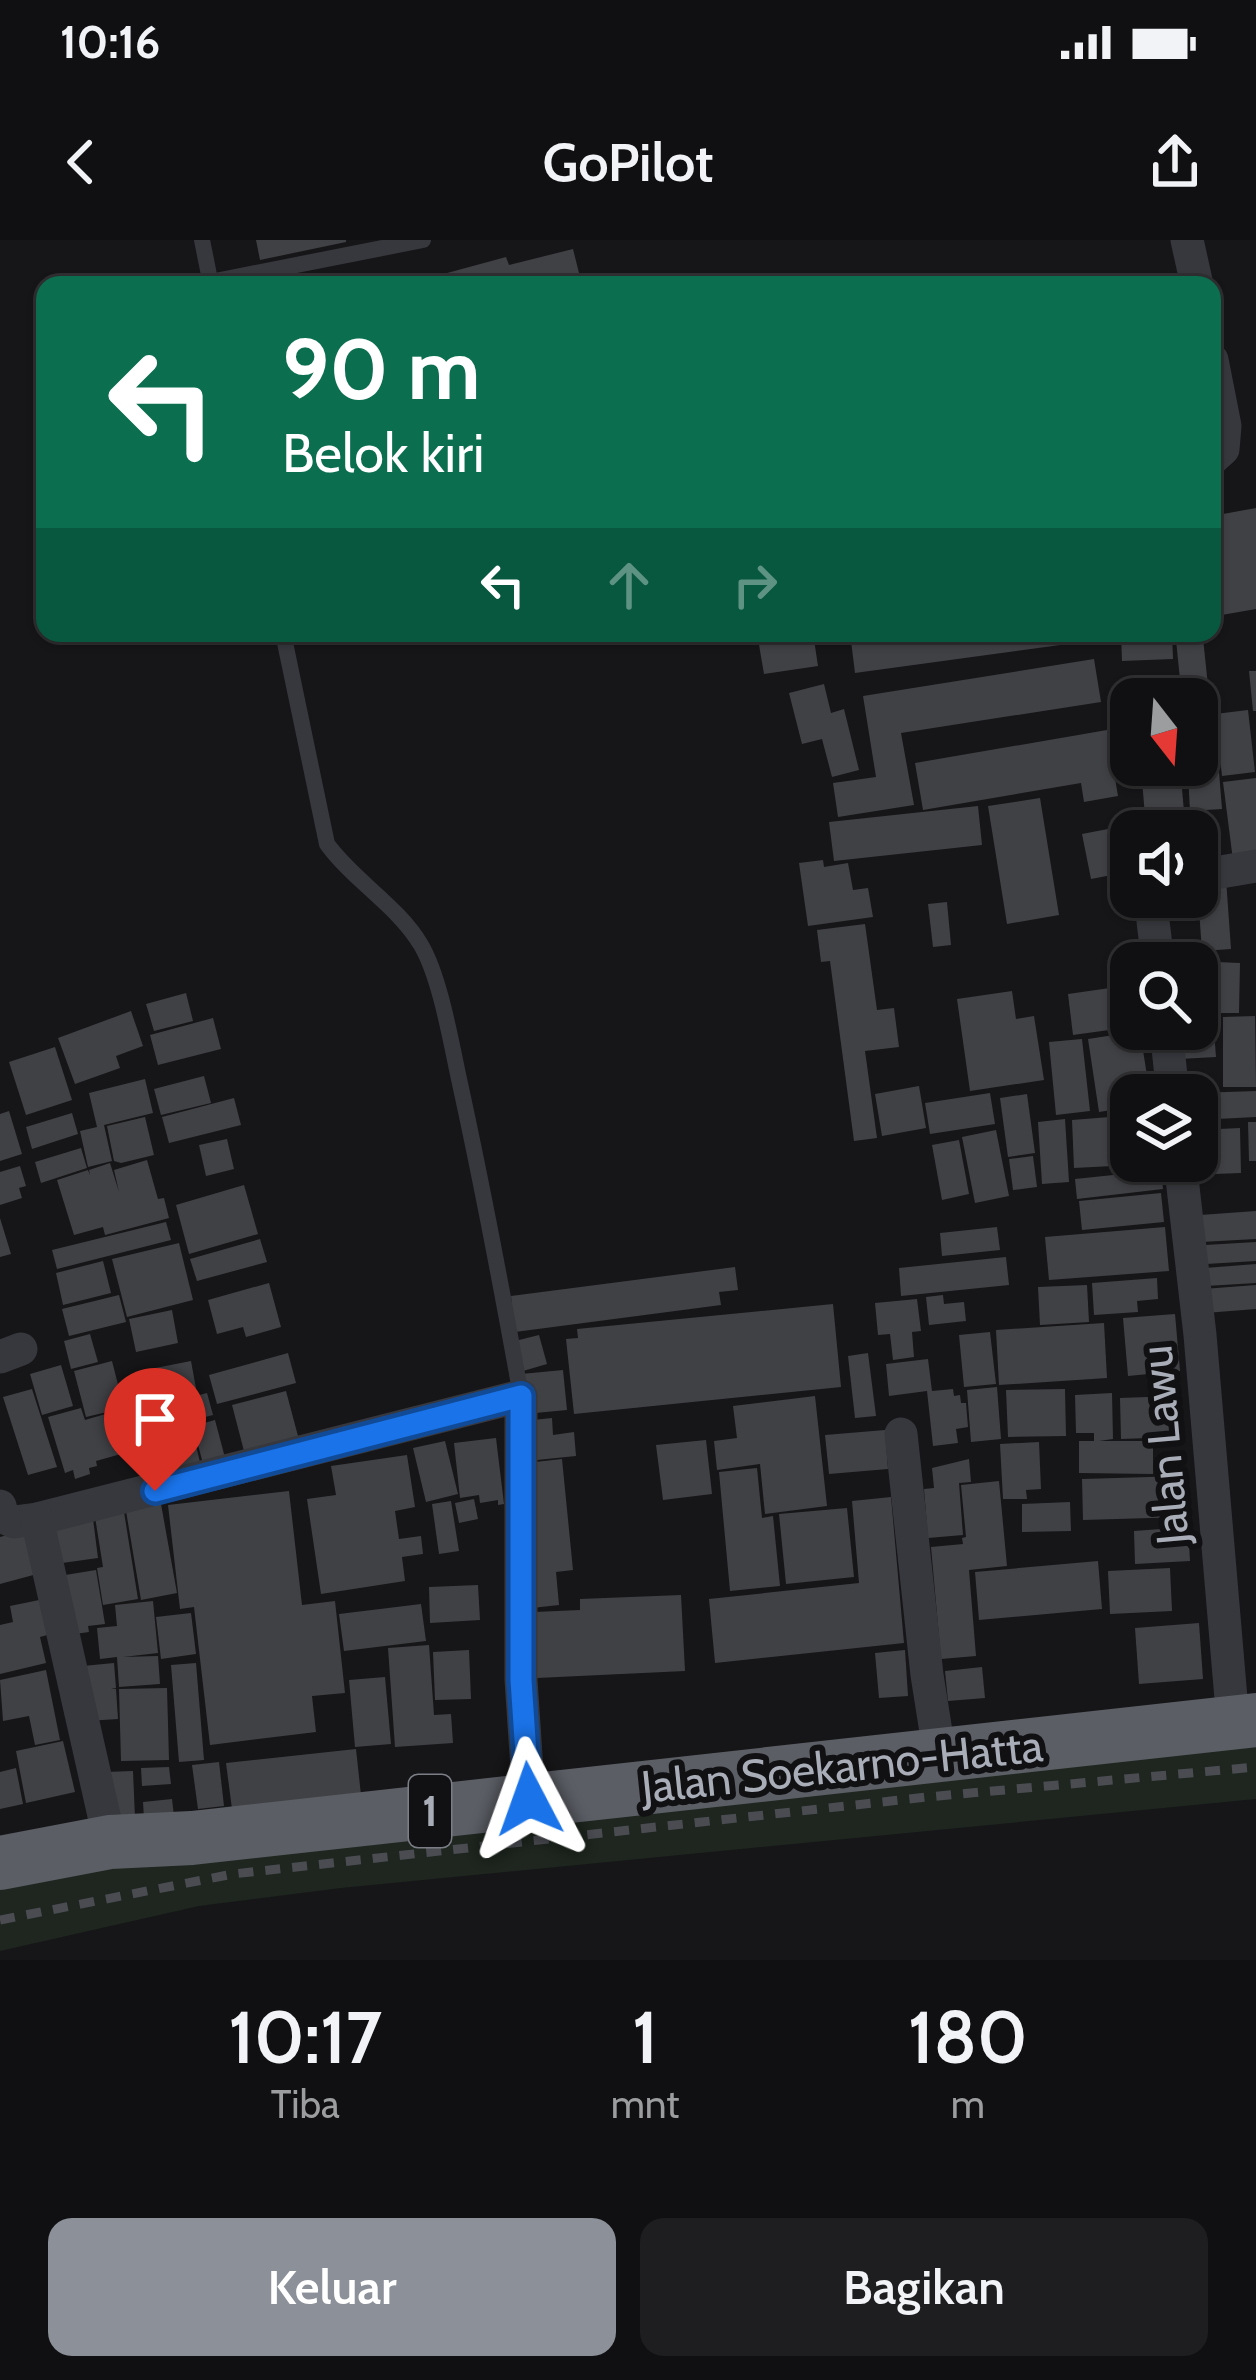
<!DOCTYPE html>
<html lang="id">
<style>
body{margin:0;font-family:Cabin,sans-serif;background:#1e1e20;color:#f1f3f6;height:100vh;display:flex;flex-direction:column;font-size:45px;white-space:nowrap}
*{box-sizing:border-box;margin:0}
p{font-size:39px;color:#9c9d9f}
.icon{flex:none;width:66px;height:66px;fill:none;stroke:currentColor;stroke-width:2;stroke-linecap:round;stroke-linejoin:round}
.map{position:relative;height:1720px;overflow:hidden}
.drawer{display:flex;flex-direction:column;background:#101012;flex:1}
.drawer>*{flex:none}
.banner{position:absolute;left:36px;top:36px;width:1185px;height:366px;border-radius:24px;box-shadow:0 3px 9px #0004,0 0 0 3px #303032;background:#0b6e4f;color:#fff;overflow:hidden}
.needle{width:78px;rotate:163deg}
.fabs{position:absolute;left:1110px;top:438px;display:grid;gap:24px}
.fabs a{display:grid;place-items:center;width:108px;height:108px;border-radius:24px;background:#101012;box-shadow:0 3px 9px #0004,0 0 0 3px #303032;font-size:60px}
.pin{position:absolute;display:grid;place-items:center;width:102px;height:102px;color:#fff;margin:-123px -51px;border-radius:50% 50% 50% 0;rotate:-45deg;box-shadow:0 0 12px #0007}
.pin .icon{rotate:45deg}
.me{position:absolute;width:132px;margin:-66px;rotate:356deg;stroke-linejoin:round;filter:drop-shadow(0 0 9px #0008)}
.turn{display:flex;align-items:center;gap:42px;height:252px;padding:0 48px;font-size:54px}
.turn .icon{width:156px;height:156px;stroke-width:2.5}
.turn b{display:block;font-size:84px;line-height:102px}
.lanes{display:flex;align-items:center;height:114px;padding:0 48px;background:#0003;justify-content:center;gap:60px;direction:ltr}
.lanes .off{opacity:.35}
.eta{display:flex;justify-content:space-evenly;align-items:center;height:204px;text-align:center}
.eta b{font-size:72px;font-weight:600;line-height:84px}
.primary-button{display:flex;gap:24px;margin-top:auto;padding:24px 48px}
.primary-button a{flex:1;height:138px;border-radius:24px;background:#8c9099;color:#fff;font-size:48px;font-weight:600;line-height:138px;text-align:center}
.primary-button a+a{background:#1e1e20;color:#f1f3f6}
.status{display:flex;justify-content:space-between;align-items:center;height:84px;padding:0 60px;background:#101012;direction:ltr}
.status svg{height:33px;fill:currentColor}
header{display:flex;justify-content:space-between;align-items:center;height:156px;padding:0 48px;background:#101012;font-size:54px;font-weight:600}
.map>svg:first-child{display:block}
.green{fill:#1e261f}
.building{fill:#404145}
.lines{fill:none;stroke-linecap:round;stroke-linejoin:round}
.service{stroke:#37383d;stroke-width:16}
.minor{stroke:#37383d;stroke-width:33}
.trunk{stroke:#5b5e65;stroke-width:54}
.rail{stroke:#4a4c52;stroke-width:9;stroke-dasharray:15 12;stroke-linecap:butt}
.route-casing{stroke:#114b97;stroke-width:30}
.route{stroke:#1a73e8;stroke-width:21}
.labels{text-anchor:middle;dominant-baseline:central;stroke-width:12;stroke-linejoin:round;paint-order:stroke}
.shield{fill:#111113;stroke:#7b7e86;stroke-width:3}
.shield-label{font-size:42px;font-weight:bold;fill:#a8adb8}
.street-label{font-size:45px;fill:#a8adb8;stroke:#111113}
</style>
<div class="status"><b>10:16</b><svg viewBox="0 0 49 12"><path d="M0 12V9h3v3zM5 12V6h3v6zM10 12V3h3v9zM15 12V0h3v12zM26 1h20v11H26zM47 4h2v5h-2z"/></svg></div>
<header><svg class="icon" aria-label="back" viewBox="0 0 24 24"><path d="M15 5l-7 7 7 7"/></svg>GoPilot<svg class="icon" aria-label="share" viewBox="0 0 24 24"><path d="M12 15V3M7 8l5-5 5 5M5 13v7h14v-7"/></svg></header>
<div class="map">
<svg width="1256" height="1720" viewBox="0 0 1256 1720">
<rect width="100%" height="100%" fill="#161618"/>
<path class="green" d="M1256,1487V1559L341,1648L199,1666L0,1711V1642Z"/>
<g class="building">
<path d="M256,0H346V2L260,20Z"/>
<path d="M573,9L582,45H403L506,17L509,25Z"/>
<path d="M1256,268V369L1216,376L1212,354V276Z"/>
<path d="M757,393H813L818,426L764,434Z"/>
<path d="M850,393H1096L1097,400L855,433Z"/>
<path d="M1121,393H1172L1173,419L1122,421Z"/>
<path d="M1203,398L1211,475L1197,476V459H1182L1176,400Z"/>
<path d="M1094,419L1101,462L901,493L914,565L838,577L833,543L876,537L863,456Z"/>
<path d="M1249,431H1256V471H1253Z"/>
<path d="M824,444L831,473L844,469L859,530L832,537L822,499L802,504L789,453Z"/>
<path d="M1248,470L1255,532L1222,536L1215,474Z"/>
<path d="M1209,482L1213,527L1197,528V483Z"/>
<path d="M1107,490L1118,556L1084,562L1081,543L923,570L915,523Z"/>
<path d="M1131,493V525H1169V532L1126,535L1123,494Z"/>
<path d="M1219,532L1222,569L1190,571L1188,534Z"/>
<path d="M1181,537L1184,572L1145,576L1142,540Z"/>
<path d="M1256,538V617L1233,620L1223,542Z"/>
<path d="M1040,558L1059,675L1007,684L988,566Z"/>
<path d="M978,566L982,605L834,621L829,582Z"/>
<path d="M1188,577L1189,591H1171L1170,578Z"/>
<path d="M1108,589L1117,634L1091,639L1082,594Z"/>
<path d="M1131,592V637L1122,639L1114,595Z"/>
<path d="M823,620L824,627L848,623L853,650L868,648L873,677L808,686L799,623Z"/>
<path d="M1226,639L1231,709L1202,711L1197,642Z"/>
<path d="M947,662L951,705L933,707L928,664Z"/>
<path d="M865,684L877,770L894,768L899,807L865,811L877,898L854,901L830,721L821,722L817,690Z"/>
<path d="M1197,722H1213L1214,746L1197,747Z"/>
<path d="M1217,722L1240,723L1239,773H1216Z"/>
<path d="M1131,745V787L1073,795L1068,754Z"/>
<path d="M1012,751L1016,779L1034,776L1044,840L970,851L957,759Z"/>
<path d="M1213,751L1214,774L1197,775V752Z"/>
<path d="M186,753L193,781L154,791L146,764Z"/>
<path d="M131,771L143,806L116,816L120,828L75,844L58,798Z"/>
<path d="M1255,776L1256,847H1223V777Z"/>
<path d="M213,778L221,809L158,825L150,795Z"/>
<path d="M1213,778L1216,817L1179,819L1177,789H1197V779Z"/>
<path d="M1140,791L1150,855H1131V867L1099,872L1088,799Z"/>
<path d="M1082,799L1090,871L1056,875L1049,802Z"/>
<path d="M55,807L72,860L26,875L9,822Z"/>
<path d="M204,836L211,863L161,875L154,849Z"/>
<path d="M145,839L153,873L104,885L112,921L88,927L80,891L97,887L89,853Z"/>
<path d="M919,846L926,888L882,896L875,854Z"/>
<path d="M1256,851V877L1197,880V853Z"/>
<path d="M990,853L995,884L930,894L925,863Z"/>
<path d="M1027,854L1035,913L1008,917L1000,858Z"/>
<path d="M234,858L241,885L169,903L162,877Z"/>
<path d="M9,871L22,914L0,921V874Z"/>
<path d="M1131,872V924L1119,925L1114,874Z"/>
<path d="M72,873L78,894L32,909L26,887Z"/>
<path d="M145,877L154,915L121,923L114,921L107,886Z"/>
<path d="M1110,877L1113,926L1074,928L1072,880Z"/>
<path d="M1065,879L1069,942L1042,944L1038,882Z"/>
<path d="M1248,882H1256V921H1249Z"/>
<path d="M1240,888L1241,933L1188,935L1187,921H1197V890Z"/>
<path d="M996,890L1009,956L975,963L962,897Z"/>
<path d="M227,899L234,929L206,936L199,905Z"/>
<path d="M959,900L969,954L942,960L932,905Z"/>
<path d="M81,908L87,928L41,943L35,922Z"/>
<path d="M1033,916L1037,947L1013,950L1009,919Z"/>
<path d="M147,920L158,959L164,958L169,978L105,995L103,987L74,995L57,940L88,930L90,935L89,930L110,923L119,952L114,930Z"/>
<path d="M20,926L26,946L19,948L22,958L0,965V932Z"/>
<path d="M1161,930L1163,949L1077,959L1075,939Z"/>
<path d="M244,945L258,994L189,1014L176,965Z"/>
<path d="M1161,953L1164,982L1082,990L1079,961Z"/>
<path d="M1256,971V999L1201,1002L1200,975Z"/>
<path d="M0,978L11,1014L0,1017Z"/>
<path d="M166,982L171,1000L57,1029L52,1010Z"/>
<path d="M997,987L1000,1010L942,1016L940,993Z"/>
<path d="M1165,987L1169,1031L1049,1040L1045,997Z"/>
<path d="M260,999L267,1022L197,1041L190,1019Z"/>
<path d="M1256,1002V1021L1206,1024L1205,1005Z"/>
<path d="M179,1003L193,1060L127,1077L112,1019Z"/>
<path d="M1006,1017L1009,1045L901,1056L899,1028Z"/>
<path d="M103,1021L111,1053L63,1065L56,1033Z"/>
<path d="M1256,1024V1043L1206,1046L1205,1028Z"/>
<path d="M735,1027L738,1050L719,1052L721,1065L515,1092L511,1056Z"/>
<path d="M1157,1038L1158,1059L1137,1061L1138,1072L1094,1075L1092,1043Z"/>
<path d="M269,1043L281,1087L246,1097L243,1087L217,1094L208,1060Z"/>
<path d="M1087,1045L1089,1082L1040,1085L1038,1047Z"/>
<path d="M1256,1045V1069L1205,1073L1203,1049Z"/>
<path d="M119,1055L126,1082L69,1096L62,1069Z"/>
<path d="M943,1055L944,1064L964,1062L966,1081L929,1085L926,1057Z"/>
<path d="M917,1059L921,1091L912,1092L914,1117L893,1120L890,1094L878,1095L875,1063Z"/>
<path d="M833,1064L841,1147L574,1174L566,1099L578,1098L577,1089Z"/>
<path d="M172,1070L178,1103L136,1112L129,1079Z"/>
<path d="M1175,1074L1180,1131L1128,1136L1123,1078Z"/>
<path d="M1104,1083L1107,1138L999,1145L996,1090Z"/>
<path d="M990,1092L996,1144L964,1147L959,1095Z"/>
<path d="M90,1094L98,1122L71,1129L64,1101Z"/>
<path d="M539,1095L547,1124L523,1131L515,1101Z"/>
<path d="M288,1113L296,1143L217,1164L209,1135Z"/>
<path d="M868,1113L876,1176L855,1178L848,1116Z"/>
<path d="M928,1119L932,1151L953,1149L954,1156L960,1155L961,1163H966L968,1187L956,1189L958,1203L933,1206L927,1151L889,1156L886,1124Z"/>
<path d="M112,1121L124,1168L86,1177L74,1131Z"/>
<path d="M191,1121L197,1154L153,1162L150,1145L138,1148L135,1132Z"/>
<path d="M61,1125L73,1166L42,1175L30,1134Z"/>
<path d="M563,1130L567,1170L525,1174L521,1134Z"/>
<path d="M997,1147L1001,1199L971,1202L967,1150Z"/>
<path d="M32,1149L57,1227L28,1235L3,1157Z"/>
<path d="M1065,1149L1066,1196L1008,1197L1006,1150Z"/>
<path d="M286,1151L298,1196L244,1211L232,1165Z"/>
<path d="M207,1153L213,1175L171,1186L165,1164Z"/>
<path d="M1112,1153L1113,1199L1099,1201H1153V1234L1079,1233V1201H1094V1193H1076L1075,1155Z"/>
<path d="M815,1156L827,1266L765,1274L760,1224L717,1230L714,1201L737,1198L733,1166Z"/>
<path d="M1174,1156L1176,1197L1121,1199L1120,1158Z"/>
<path d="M81,1168L85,1180L109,1173L121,1214L96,1221L97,1226L89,1228L90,1234L75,1239L73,1230L65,1233L48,1177Z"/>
<path d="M552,1178L553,1195L574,1192L576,1216L527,1221L523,1181Z"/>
<path d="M215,1180L228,1229L206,1235L193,1186Z"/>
<path d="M191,1184L202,1231L173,1239L161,1191Z"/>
<path d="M885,1190L888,1229L829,1234L825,1195Z"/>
<path d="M496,1198L504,1264L498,1265V1260L480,1263L479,1255L460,1258L454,1203Z"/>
<path d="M706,1200L712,1254L663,1260L656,1205Z"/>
<path d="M445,1201L458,1254L426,1262L413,1208Z"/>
<path d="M1039,1202L1041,1249L1026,1250L1027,1259H1003L1000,1204Z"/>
<path d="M407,1215L415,1267L395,1271L399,1299L421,1296L423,1314L402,1317L405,1341L321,1354L307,1259L336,1255L331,1226Z"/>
<path d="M562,1219L573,1330L556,1332L559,1365L532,1368L526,1223Z"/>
<path d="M969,1219L971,1242L959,1243L963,1295L928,1298L924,1249L934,1248L932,1228Z"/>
<path d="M757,1228L762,1278L773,1276L780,1346L730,1351L719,1232Z"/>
<path d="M1183,1236L1184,1277L1083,1280L1082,1239Z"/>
<path d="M999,1241L1007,1326L969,1330L976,1416L941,1419L931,1307L963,1304L962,1298L966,1297L961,1245Z"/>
<path d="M289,1251L302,1365L335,1361L345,1453L312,1456L316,1492L210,1505L194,1367L180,1369L168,1265Z"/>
<path d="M891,1257L904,1403L715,1423L709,1359L859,1343L852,1261Z"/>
<path d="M474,1259L478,1279L459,1283L455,1263Z"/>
<path d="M451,1261L459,1311L439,1314L432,1264Z"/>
<path d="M1070,1262L1071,1291L1022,1292V1264Z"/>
<path d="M161,1264L177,1353L141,1360L126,1271Z"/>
<path d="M847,1268L854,1337L786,1344L779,1274Z"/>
<path d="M124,1272L138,1359L103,1365L97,1328L103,1327L95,1277Z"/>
<path d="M93,1279L98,1318L55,1324L49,1285Z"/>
<path d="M1188,1287L1190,1321L1135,1324L1134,1291Z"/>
<path d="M35,1288L37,1334L0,1344V1297Z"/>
<path d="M1098,1321L1102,1369L979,1380L975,1332Z"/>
<path d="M1170,1328L1172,1371L1110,1374L1108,1331Z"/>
<path d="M96,1330L105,1384L88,1386L89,1392L68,1395L59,1336Z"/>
<path d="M478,1345L480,1380L430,1383L429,1347Z"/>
<path d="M681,1355L685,1431L537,1438L534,1372L580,1370V1359Z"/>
<path d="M44,1359L51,1394L40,1397L46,1423L0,1434V1385L13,1382L10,1366Z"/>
<path d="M153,1361L158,1413L123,1417L158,1416L160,1444L119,1447L117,1417L100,1419L97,1388L117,1386L115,1365Z"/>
<path d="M421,1364L426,1401L344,1411L339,1374Z"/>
<path d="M191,1373L196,1414L161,1419L156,1377Z"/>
<path d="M1199,1383L1203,1439L1139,1444L1135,1388Z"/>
<path d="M429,1405L434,1475L451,1474L453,1503L395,1507L388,1408Z"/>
<path d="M469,1410L471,1459L435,1460L433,1412Z"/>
<path d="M905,1410L908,1456L879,1458L875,1413Z"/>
<path d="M114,1423L116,1448L111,1449H116L118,1479L87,1481L83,1426Z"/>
<path d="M196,1423L204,1520L179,1522L171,1425Z"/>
<path d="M982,1427L985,1458L948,1461L945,1431Z"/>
<path d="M46,1430L60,1500L35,1505L29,1476L3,1481L0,1440Z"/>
<path d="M385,1437L391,1504L355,1507L349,1440Z"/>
<path d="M167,1448L169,1520L121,1521L119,1449Z"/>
<path d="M63,1501L75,1552L26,1563L16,1511Z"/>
<path d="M356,1509L361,1555L232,1569L226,1523Z"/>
<path d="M219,1522L224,1566L198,1569L192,1525Z"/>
<path d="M169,1527L171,1544L142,1546L141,1528Z"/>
<path d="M16,1528L23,1564L0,1569V1532Z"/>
<path d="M133,1531L135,1578L107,1579L105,1532Z"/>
<path d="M172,1559L174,1576L144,1579L143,1562Z"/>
</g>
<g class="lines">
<g class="service">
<path d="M202,0L211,45"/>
<path d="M210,42L423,0"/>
<path d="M283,393L327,604C354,641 398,666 421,705C440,737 451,802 459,839C482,944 502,1050 521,1156"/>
</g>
<g class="minor">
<path d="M1187,0L1197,45"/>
<path d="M1212,120L1225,186L1223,209L1212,219"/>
<path d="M1197,636L1256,626"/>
<path d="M1156,657L1153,681L1158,723"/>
<path d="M1166,789L1173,855"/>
<path d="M1180,921L1200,1095L1233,1482"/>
<path d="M0,1117L21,1109"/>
<path d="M901,1194L927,1435L940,1517"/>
<path d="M0,1266L3,1277L14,1282L37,1279L521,1156V1440L529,1559"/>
<path d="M37,1279L110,1602"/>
</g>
<path class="trunk" d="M0,1623L110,1602L192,1598L1256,1480"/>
<path class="rail" d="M0,1680L233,1634L927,1557L1256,1527"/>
</g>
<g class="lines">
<g class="route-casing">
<path id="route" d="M155,1251L521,1156V1440L529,1559"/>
</g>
<use href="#route" class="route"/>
</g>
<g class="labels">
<rect class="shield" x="409" y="1535" width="42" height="72" rx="9"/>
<g class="shield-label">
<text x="430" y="1571">1</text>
</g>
<g class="street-label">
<text transform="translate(1164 1205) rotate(-95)">Jalan Lawu</text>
<text transform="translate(842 1526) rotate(-6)">Jalan Soekarno-Hatta</text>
</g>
</g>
</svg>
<div class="fabs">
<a><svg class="needle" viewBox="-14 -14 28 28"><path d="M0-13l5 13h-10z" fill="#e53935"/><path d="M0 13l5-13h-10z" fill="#9c9d9f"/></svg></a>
<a><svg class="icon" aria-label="sound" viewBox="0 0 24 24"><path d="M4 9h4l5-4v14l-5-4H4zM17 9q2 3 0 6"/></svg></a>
<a><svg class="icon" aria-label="search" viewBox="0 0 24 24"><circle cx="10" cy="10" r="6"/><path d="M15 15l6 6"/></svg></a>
<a><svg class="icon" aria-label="layers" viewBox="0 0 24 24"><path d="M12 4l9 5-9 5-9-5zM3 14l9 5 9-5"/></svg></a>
</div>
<div class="pin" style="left:155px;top:1251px;background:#d93025"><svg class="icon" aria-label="arrive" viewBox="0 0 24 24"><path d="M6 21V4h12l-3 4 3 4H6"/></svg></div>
<svg class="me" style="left:529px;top:1559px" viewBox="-20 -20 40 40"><path d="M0-17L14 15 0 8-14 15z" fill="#1a73e8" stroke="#fff" stroke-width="4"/></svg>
<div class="banner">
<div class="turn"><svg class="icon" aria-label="left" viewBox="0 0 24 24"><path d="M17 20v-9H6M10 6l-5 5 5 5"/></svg><div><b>90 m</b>Belok kiri</div></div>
<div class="lanes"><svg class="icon" aria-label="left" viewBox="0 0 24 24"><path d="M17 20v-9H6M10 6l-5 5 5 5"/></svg><svg class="icon off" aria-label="ahead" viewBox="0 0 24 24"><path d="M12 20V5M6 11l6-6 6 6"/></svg><svg class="icon off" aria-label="right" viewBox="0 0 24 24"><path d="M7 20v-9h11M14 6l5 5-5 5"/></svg></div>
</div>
</div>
<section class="drawer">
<div class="eta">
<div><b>10:17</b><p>Tiba</p></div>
<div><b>1</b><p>mnt</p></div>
<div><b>180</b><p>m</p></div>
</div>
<div class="primary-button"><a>Keluar</a><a>Bagikan</a></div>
</section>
